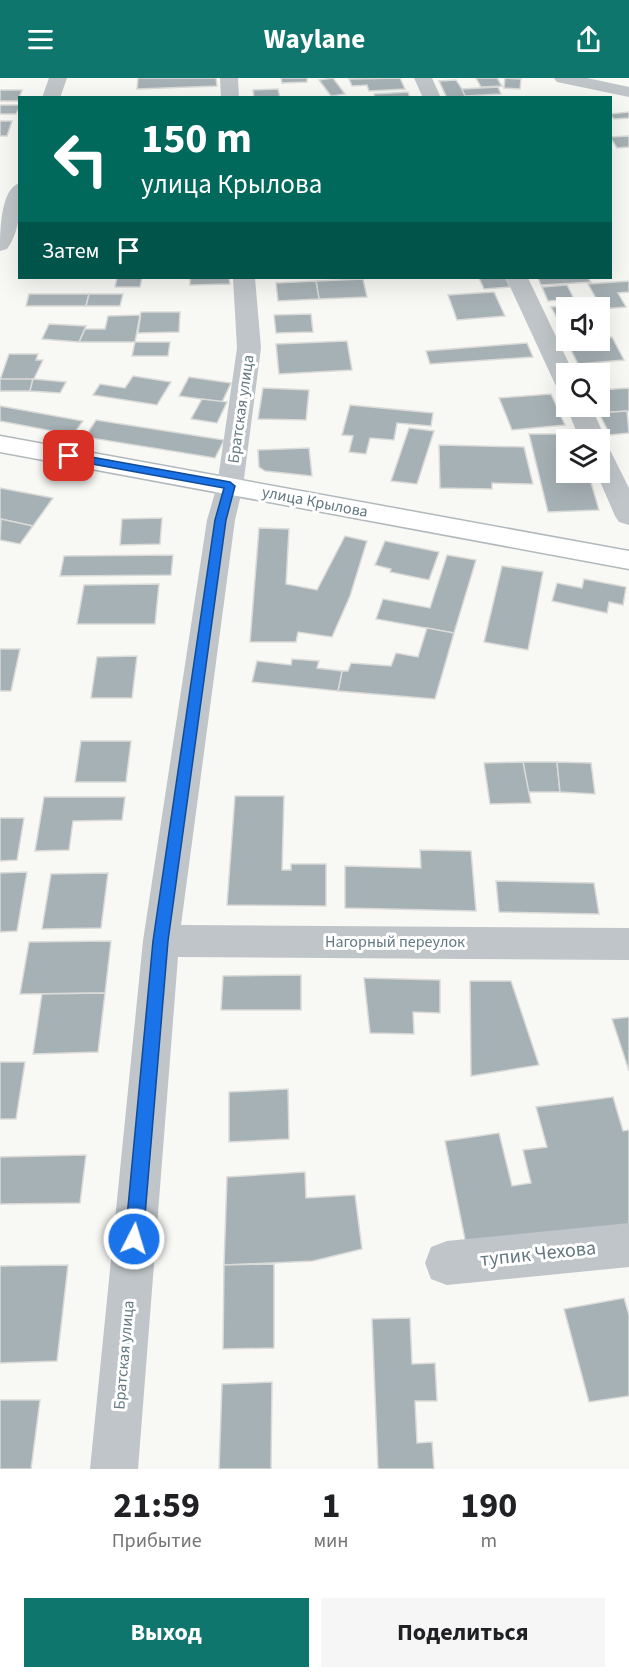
<!DOCTYPE html>
<html lang="ru">
<meta charset="utf-8">
<style>
body{margin:0;font-family:"Source Sans 3",sans-serif;background:#f6f6f6;color:#202124;height:100vh;display:flex;flex-direction:column;font-size:22px;white-space:nowrap}
*{box-sizing:border-box;margin:0}
p{font-size:20px;color:#757577}
.icon{flex:none;width:33px;height:33px;fill:none;stroke:currentColor;stroke-width:2;stroke-linecap:round;stroke-linejoin:round}
.map{position:relative;height:1391px;overflow:hidden}
.side{display:flex;flex-direction:column;background:#fff;flex:1}
.side>*{flex:none}
.banner{position:absolute;left:18px;top:18px;width:594px;height:183px;border-radius:0px;box-shadow:0 6px 24px #0002;background:#00695c;color:#fff;overflow:hidden}
.fabs{position:absolute;left:556px;top:219px;display:grid;gap:12px}
.fabs a{display:grid;place-items:center;width:54px;height:54px;border-radius:0px;background:#fff;box-shadow:0 6px 24px #0002;font-size:30px}
.pin{position:absolute;display:grid;place-items:center;width:51px;height:51px;color:#fff;margin:-26px;border-radius:12px;box-shadow:0 3px 9px #0006}
.me{position:absolute;width:66px;margin:-33px;rotate:5deg;stroke-linejoin:round;filter:drop-shadow(0 0 4px #0008)}
.turn{display:flex;align-items:center;gap:21px;height:126px;padding:0 24px;font-size:27px}
.turn .icon{width:78px;height:78px;stroke-width:2.5}
.turn b{display:block;font-size:42px;line-height:51px}
.then{display:flex;align-items:center;height:57px;padding:0 24px;background:#0003;gap:12px;font-size:22px}
.eta{display:flex;justify-content:space-evenly;align-items:center;height:102px;text-align:center}
.eta b{font-size:36px;font-weight:700;line-height:42px}
.action{display:flex;gap:12px;margin-top:auto;padding:12px 24px}
.action a{flex:1;height:69px;border-radius:0px;background:#0f766e;color:#fff;font-size:24px;font-weight:700;line-height:69px;text-align:center}
.action a+a{background:#f6f6f6;color:#202124}
header{display:flex;justify-content:space-between;align-items:center;height:78px;padding:0 24px;background:#0f766e;color:#fff;font-size:27px;font-weight:700}
.map>svg:first-child{display:block}
.building{fill:#a6b1b5;stroke:#dadad8;stroke-width:1.5}
.lines{fill:none;stroke-linecap:round;stroke-linejoin:round}
.secondary-casing{stroke:#b1b9bd;stroke-width:3}
.minor{fill:#bfc5c8;fill-rule:evenodd}
.secondary{fill:#fff;fill-rule:evenodd}
.route{fill:#1a73e8;stroke:#114b97;stroke-width:1.5}
.labels{text-anchor:middle;dominant-baseline:central;stroke-width:6;stroke-linejoin:round;paint-order:stroke}
.street-label{font-size:16px;fill:#637881;stroke:#fff}
.near-street-label{font-size:20px;fill:#637881;stroke:#fff}
</style>
<header><svg class="icon" aria-label="menu" viewBox="0 0 24 24"><path d="M4 6h16M4 12h16M4 18h16"/></svg>Waylane<svg class="icon" aria-label="share" viewBox="0 0 24 24"><path d="M12 15V3M7 8l5-5 5 5M5 13v7h14v-7"/></svg></header>
<div class="map">
<svg width="629" height="1391" viewBox="0 0 629 1391">
<rect width="100%" height="100%" fill="#f8f8f5"/>
<g class="building">
<path d="M138,0H216L217,8L137,11Z"/>
<path d="M281,0H307V4L282,5Z"/>
<path d="M333,0L345,16L331,18L319,2Z"/>
<path d="M400,0L405,11L369,13L367,7L352,8L349,1Z"/>
<path d="M476,0H497L502,8L481,9Z"/>
<path d="M505,0L521,1L520,11L504,10Z"/>
<path d="M456,2L462,11L466,20H447L439,3Z"/>
<path d="M498,9L501,16L465,18L462,11Z"/>
<path d="M278,11L280,20H254L253,12Z"/>
<path d="M0,12H22L18,23H0Z"/>
<path d="M408,14L410,20H375L374,16Z"/>
<path d="M0,27H20V28L16,36H0Z"/>
<path d="M629,34V40L614,41L610,36Z"/>
<path d="M0,43H12L7,58H0Z"/>
<path d="M629,58V69L617,70L610,59Z"/>
<path d="M117,200H142L140,209H115Z"/>
<path d="M190,200H229L230,206L190,207Z"/>
<path d="M479,200H506L510,209L484,211Z"/>
<path d="M538,200H588L591,204L541,207Z"/>
<path d="M363,201L367,219L319,221L316,203Z"/>
<path d="M316,203L319,221L278,223L276,205Z"/>
<path d="M629,203V214L618,215L626,229L602,231L588,206Z"/>
<path d="M567,207L574,221L548,223L542,209Z"/>
<path d="M494,214L505,238L457,242L448,217Z"/>
<path d="M29,216H89L86,228H26Z"/>
<path d="M89,216H123L120,228H86Z"/>
<path d="M580,227L582,230H567V237L556,238L551,229Z"/>
<path d="M141,234H180L179,254L138,255Z"/>
<path d="M311,236L313,254L276,255L274,237Z"/>
<path d="M140,237L135,264H79L85,251H105L108,238Z"/>
<path d="M567,237V256H565L556,238Z"/>
<path d="M49,246L86,248L79,264L42,261Z"/>
<path d="M612,259L624,282L578,286L566,262H600V260Z"/>
<path d="M347,263L352,292L279,296L276,266Z"/>
<path d="M135,264H170L168,278H132Z"/>
<path d="M527,265L533,279L430,286L426,273Z"/>
<path d="M9,276H38L36,282H43L28,313H0V302Z"/>
<path d="M133,298L171,304L157,327L93,317L100,306L125,310Z"/>
<path d="M189,299L231,305L222,324L179,318Z"/>
<path d="M0,301H33L30,313H0Z"/>
<path d="M33,301L66,304L60,315L30,313Z"/>
<path d="M263,310L309,312L306,342L258,341Z"/>
<path d="M629,310V333L599,335L596,328H600V312Z"/>
<path d="M551,316L565,347L512,352L499,320Z"/>
<path d="M202,321L227,324L217,345L191,341Z"/>
<path d="M350,327L433,335L431,348L397,345L394,362L370,360L366,376L349,374L353,358L342,357Z"/>
<path d="M0,328L83,343L73,357L0,343Z"/>
<path d="M627,333L629,355L610,357L599,335Z"/>
<path d="M96,342L224,362L215,380L85,359Z"/>
<path d="M409,350L434,353L417,406L391,403Z"/>
<path d="M529,356H576L578,362H567V394H588L599,432L548,434Z"/>
<path d="M439,367L524,369L533,406L492,405V411L440,410Z"/>
<path d="M309,370L312,398L265,393L259,389L258,372Z"/>
<path d="M0,410L53,420L33,448L0,441Z"/>
<path d="M162,440L160,466L120,467L122,441Z"/>
<path d="M1,441L33,448L20,466L0,462Z"/>
<path d="M259,450L289,451L286,506L317,512L345,458L367,463L350,518L332,559L298,554L296,564H250Z"/>
<path d="M385,463L439,474L429,502L390,494L391,491L375,487Z"/>
<path d="M173,477L171,497L60,498L64,478Z"/>
<path d="M447,477L476,482L454,555L376,541L383,521L430,530Z"/>
<path d="M502,488L543,494L528,572L484,564Z"/>
<path d="M584,501L626,509L623,527L609,524L607,535L552,523L557,505L582,510Z"/>
<path d="M159,506L155,546H77L84,507Z"/>
<path d="M427,550L454,555L435,621L338,613L342,593H348L351,585L391,588L396,575L418,579Z"/>
<path d="M0,571H20L11,613H0Z"/>
<path d="M137,578L132,620H91L97,579Z"/>
<path d="M292,581L319,583L317,590L342,593L338,613L252,604L257,583L291,587Z"/>
<path d="M81,663H131L126,704H75Z"/>
<path d="M523,684H557L560,714H528Z"/>
<path d="M523,684L531,725L490,726L484,685Z"/>
<path d="M557,684L591,685L595,716L560,714Z"/>
<path d="M235,718H284L282,792H291V786H326V828L227,827Z"/>
<path d="M44,719H125L122,742L73,743L69,772L35,773Z"/>
<path d="M0,740H24L17,782L0,783Z"/>
<path d="M420,772L471,773L476,833L345,830V788L421,790Z"/>
<path d="M27,794L17,853L0,854V795Z"/>
<path d="M108,795L101,850L42,851L51,796Z"/>
<path d="M496,803L594,805L599,836L499,834Z"/>
<path d="M111,863L105,915L20,916L29,864Z"/>
<path d="M301,897V932H221L223,898Z"/>
<path d="M364,900L440,902V935L413,934L414,956L370,955Z"/>
<path d="M470,903H511L539,987L471,998Z"/>
<path d="M105,915L98,974L33,976L42,916Z"/>
<path d="M629,939V993L612,941Z"/>
<path d="M0,984H25L16,1041H0Z"/>
<path d="M288,1011L289,1061L229,1064V1014Z"/>
<path d="M613,1019L623,1053L629,1052V1147L467,1171L445,1063L499,1055L512,1108L531,1105L523,1072L547,1069L536,1029Z"/>
<path d="M86,1077L80,1125L0,1126V1079Z"/>
<path d="M305,1094L306,1120L355,1117L362,1171L313,1183L224,1187L227,1099Z"/>
<path d="M274,1186V1270L223,1271L224,1187Z"/>
<path d="M68,1187L57,1283L0,1285V1188Z"/>
<path d="M624,1220L629,1237V1318L589,1324L564,1231Z"/>
<path d="M410,1240L412,1286L435,1285L437,1323H415L417,1365L432,1364L434,1391H378L372,1241Z"/>
<path d="M272,1304L271,1391H219L222,1306Z"/>
<path d="M0,1322H40L31,1391H0Z"/>
</g>
<g class="lines">
<g class="secondary-casing">
<path id="secondary" d="M0,358L629,473V491L0,374Z"/>
</g>
<g class="minor">
<path d="M49,0H67L60,20H42Z"/>
<path d="M220,0H238L239,20H221Z"/>
<path d="M414,0H432L441,20H423Z"/>
<path d="M554,0H587L629,9V19L557,4Z"/>
<path d="M20,105C20,128 21,152 7,171L0,173C0,156 0,110 20,105Z"/>
<path d="M233,200H255L261,270L243,408L235,442L181,847L629,850V882L178,879L138,1391H90L143,863L207,442L217,408L237,270Z"/>
<path d="M506,200H528L574,296H567V313L558,311L555,306Z"/>
<path d="M567,326V328H591L606,362L602,367L600,362H580L566,328Z"/>
<path d="M600,368L609,370L629,410V447L619,444L615,438L596,394H600Z"/>
<path d="M629,1145V1189L447,1207L431,1201L425,1185L431,1169L447,1163Z"/>
</g>
<use href="#secondary" class="secondary"/>
</g>
<path class="route" d="M69,375L230,404L235,408L226,442L168,863L143,1161L141,1168L134,1170L128,1168L125,1161L153,863L215,442L224,410L65,381L64,378Z"/>
<g class="labels">
<g class="street-label">
<text transform="translate(241 331) rotate(-82)">Братская улица</text>
<text transform="translate(315 424) rotate(11)">улица Крылова</text>
<text x="395" y="864">Нагорный переулок</text>
<text transform="translate(124 1277) rotate(-85)">Братская улица</text>
</g>
<g class="near-street-label">
<text transform="translate(538 1176) rotate(-6)">тупик Чехова</text>
</g>
</g>
</svg>
<div class="fabs">
<a><svg class="icon" aria-label="sound" viewBox="0 0 24 24"><path d="M4 9h4l5-4v14l-5-4H4zM17 9q2 3 0 6"/></svg></a>
<a><svg class="icon" aria-label="search" viewBox="0 0 24 24"><circle cx="10" cy="10" r="6"/><path d="M15 15l6 6"/></svg></a>
<a><svg class="icon" aria-label="layers" viewBox="0 0 24 24"><path d="M12 4l9 5-9 5-9-5zM3 14l9 5 9-5"/></svg></a>
</div>
<div class="pin" style="left:69px;top:378px;background:#d93025"><svg class="icon" aria-label="arrive" viewBox="0 0 24 24"><path d="M6 21V4h12l-3 4 3 4H6"/></svg></div>
<svg class="me" style="left:134px;top:1161px" viewBox="-20 -20 40 40"><circle r="17" fill="#1a73e8" stroke="#fff" stroke-width="3"/><path d="M0-11L8 9 0 5-8 9z" fill="#fff"/></svg>
<div class="banner">
<div class="turn"><svg class="icon" aria-label="left" viewBox="0 0 24 24"><path d="M17 20v-9H6M10 6l-5 5 5 5"/></svg><div><b>150 m</b>улица Крылова</div></div>
<div class="then">Затем<svg class="icon" aria-label="arrive" viewBox="0 0 24 24"><path d="M6 21V4h12l-3 4 3 4H6"/></svg></div>
</div>
</div>
<section class="side">
<div class="eta">
<div><b>21:59</b><p>Прибытие</p></div>
<div><b>1</b><p>мин</p></div>
<div><b>190</b><p>m</p></div>
</div>
<div class="action"><a>Выход</a><a>Поделиться</a></div>
</section>
